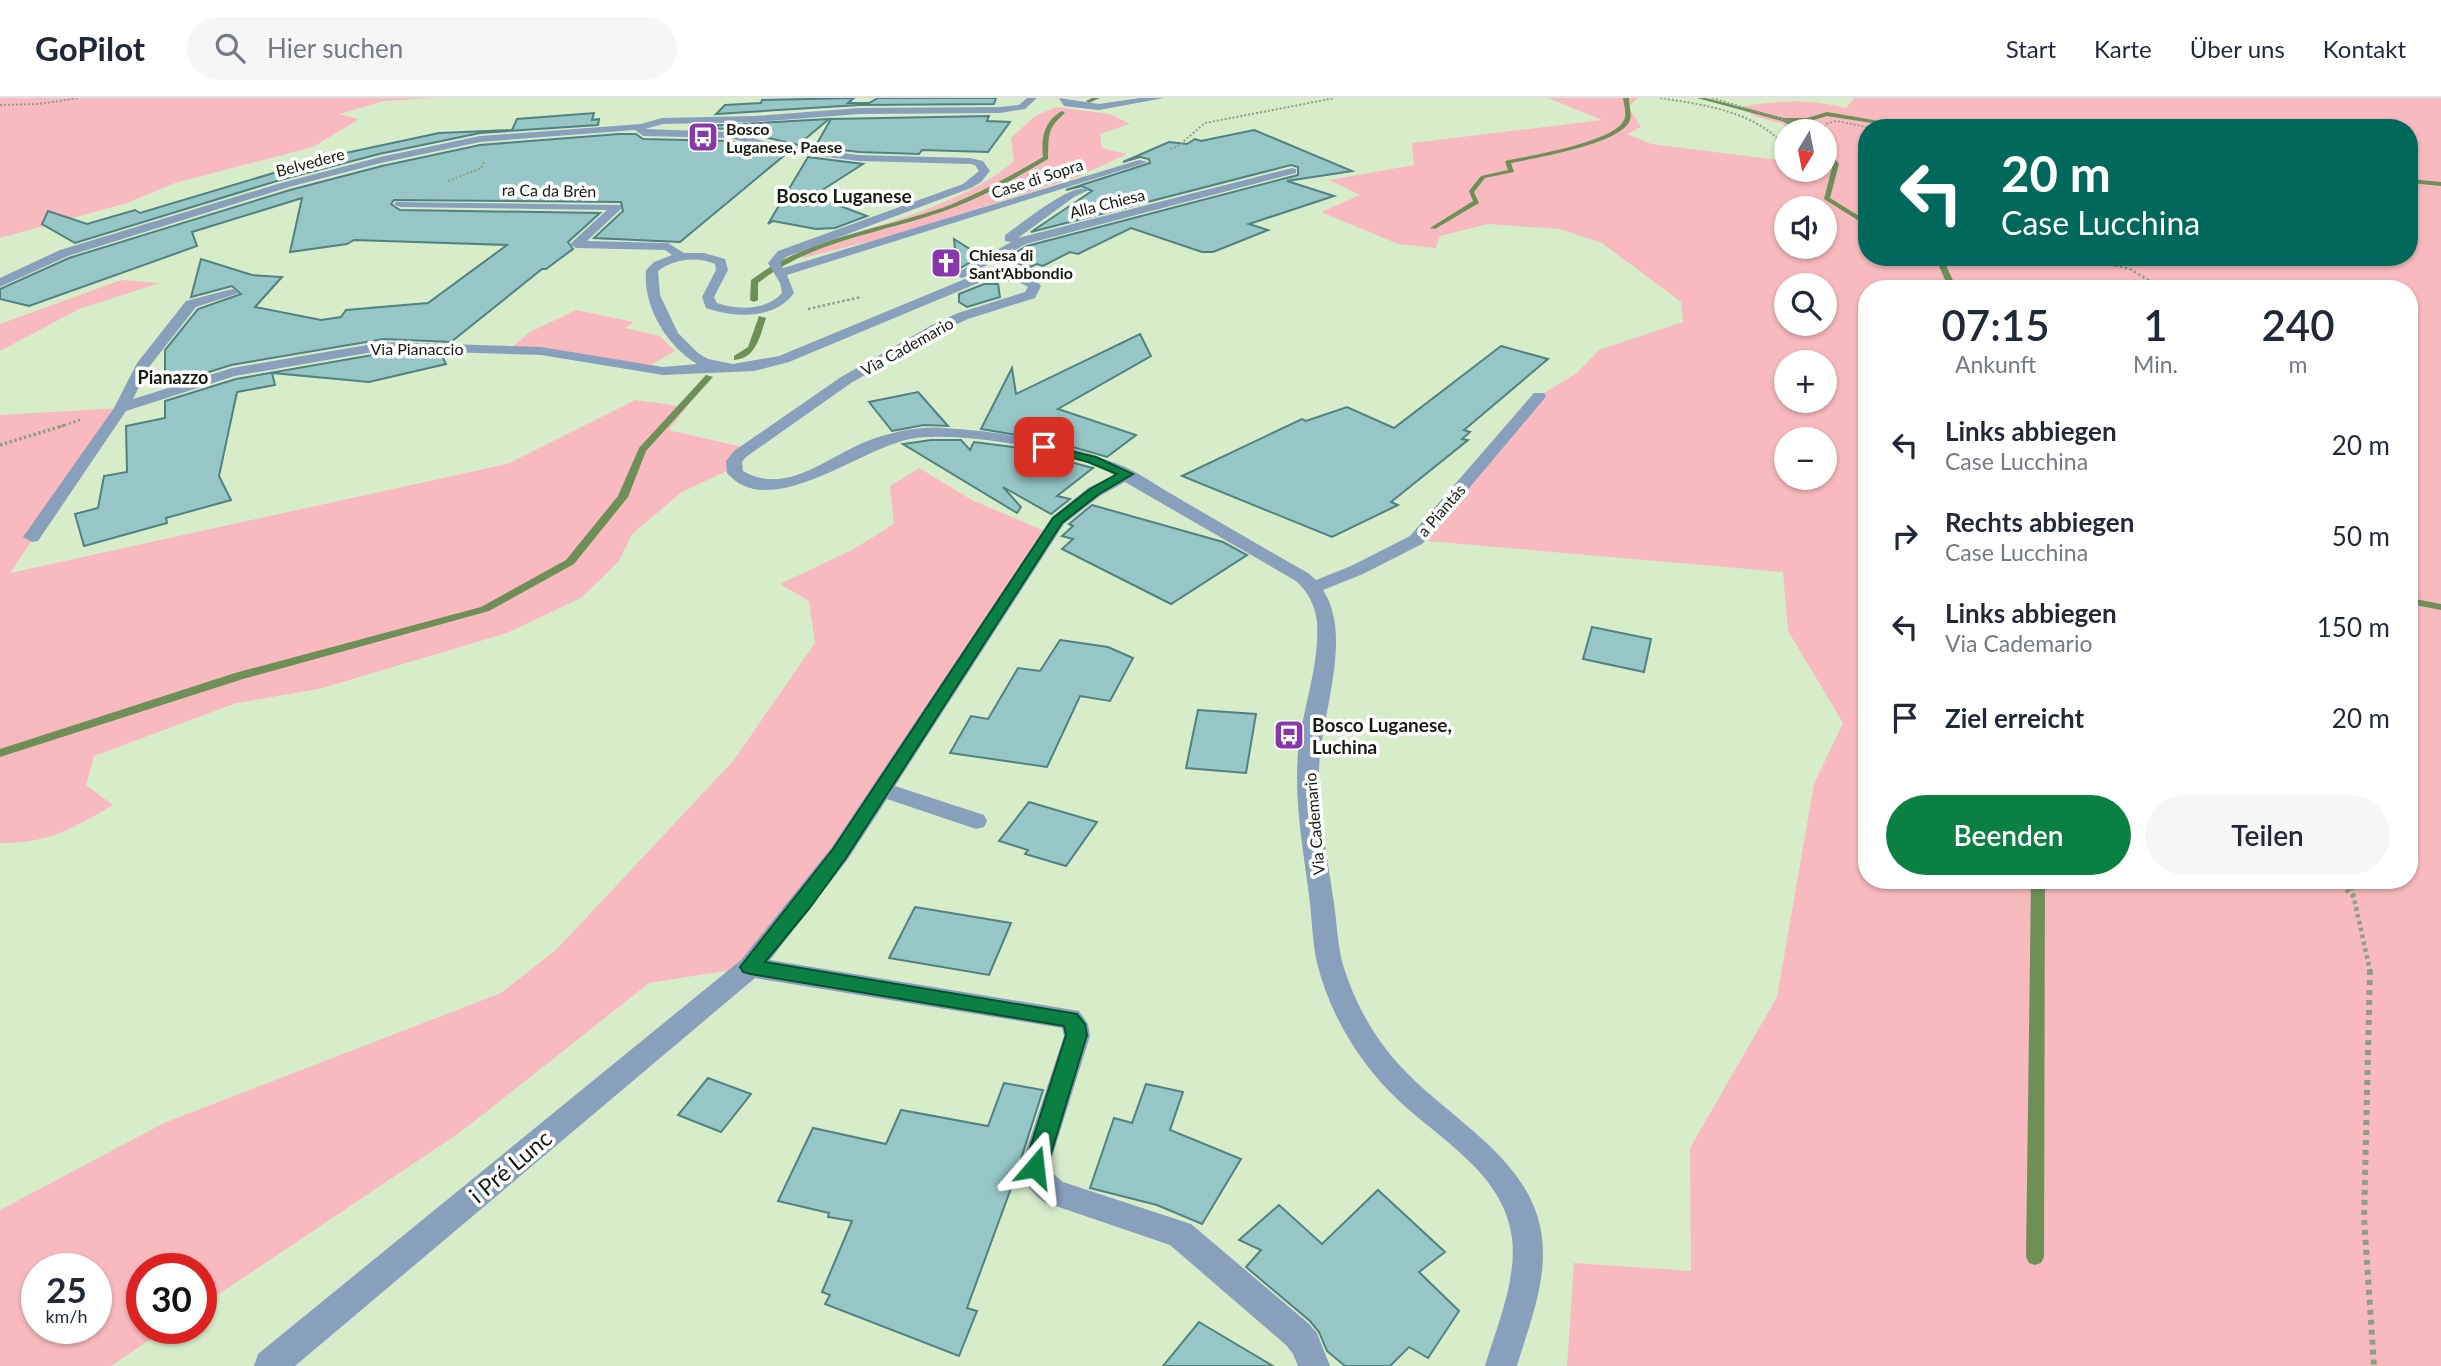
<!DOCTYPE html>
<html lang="de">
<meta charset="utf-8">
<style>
body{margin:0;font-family:Lato,sans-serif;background:#f6f6f7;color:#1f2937;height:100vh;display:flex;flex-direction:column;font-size:26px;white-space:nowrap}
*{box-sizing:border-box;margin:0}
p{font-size:23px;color:#747a83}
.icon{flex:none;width:38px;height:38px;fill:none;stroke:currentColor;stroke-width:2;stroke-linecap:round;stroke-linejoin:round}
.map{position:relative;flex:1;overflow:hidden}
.side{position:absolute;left:1858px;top:182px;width:560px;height:609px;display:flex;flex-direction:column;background:#fff;border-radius:28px;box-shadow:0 2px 5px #0004}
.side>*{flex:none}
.top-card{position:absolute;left:1858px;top:21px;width:560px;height:147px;border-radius:28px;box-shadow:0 2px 5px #0004;background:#00695c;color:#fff;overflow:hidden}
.needle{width:46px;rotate:190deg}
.controls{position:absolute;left:1774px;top:21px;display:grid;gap:14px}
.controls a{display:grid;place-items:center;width:63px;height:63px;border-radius:50%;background:#fff;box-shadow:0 2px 5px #0004;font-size:35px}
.speed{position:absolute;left:21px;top:1155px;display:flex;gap:14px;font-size:35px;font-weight:700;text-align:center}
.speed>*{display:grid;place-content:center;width:91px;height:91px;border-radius:50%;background:#fff;box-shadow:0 2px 5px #0004;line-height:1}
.speed small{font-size:18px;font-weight:400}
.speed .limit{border:10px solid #d22;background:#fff;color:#111}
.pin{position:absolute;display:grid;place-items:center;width:60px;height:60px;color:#fff;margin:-30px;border-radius:14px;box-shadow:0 4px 10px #0006}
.me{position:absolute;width:77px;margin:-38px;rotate:17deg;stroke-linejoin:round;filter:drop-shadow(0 0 5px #0008)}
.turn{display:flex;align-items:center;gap:24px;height:147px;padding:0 28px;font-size:32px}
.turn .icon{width:91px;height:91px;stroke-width:2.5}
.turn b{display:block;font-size:49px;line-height:60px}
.eta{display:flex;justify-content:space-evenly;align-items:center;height:119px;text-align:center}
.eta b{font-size:42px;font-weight:600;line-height:49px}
.button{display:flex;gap:14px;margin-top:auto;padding:14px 28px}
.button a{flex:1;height:80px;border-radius:42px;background:#0b8043;color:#fff;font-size:28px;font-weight:600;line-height:80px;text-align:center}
.button a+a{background:#f6f6f7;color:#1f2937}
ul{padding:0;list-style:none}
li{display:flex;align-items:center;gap:21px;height:91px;padding:0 28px}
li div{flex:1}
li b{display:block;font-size:26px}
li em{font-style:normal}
header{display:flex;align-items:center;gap:42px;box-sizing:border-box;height:98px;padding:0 35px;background:#fff;border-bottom:2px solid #e0e1e3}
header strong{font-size:33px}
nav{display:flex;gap:38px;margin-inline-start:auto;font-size:24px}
.search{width:490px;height:63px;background:#f6f6f7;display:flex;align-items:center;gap:18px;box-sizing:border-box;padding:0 24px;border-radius:38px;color:#747a83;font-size:26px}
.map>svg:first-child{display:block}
.green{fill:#f8babe;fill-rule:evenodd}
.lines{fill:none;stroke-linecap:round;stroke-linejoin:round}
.stream{fill:#6e9058;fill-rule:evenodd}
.building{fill:#96c7c6;stroke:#518180;stroke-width:2}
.path-far4{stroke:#8e9f84;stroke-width:2;stroke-dasharray:2 2;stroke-linecap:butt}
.path-far3{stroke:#8e9f84;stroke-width:2.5;stroke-dasharray:2.5 2.5;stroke-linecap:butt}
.path-far2{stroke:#8e9f84;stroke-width:3.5;stroke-dasharray:2.5 2.5;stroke-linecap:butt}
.path-far1{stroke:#8e9f84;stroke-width:4.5;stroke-dasharray:3.5 3.5;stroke-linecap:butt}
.path{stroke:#8e9f84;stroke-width:6;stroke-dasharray:5 5;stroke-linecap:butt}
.minor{fill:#89a0bd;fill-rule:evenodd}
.route{fill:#0b8043;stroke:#07532c;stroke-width:2}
.labels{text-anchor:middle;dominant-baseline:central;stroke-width:7;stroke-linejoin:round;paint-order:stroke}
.far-poi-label{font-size:16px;font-weight:bold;fill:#151d10;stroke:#fff;text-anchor:start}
.far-street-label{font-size:16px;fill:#151d10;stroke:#fff}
.far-neighbourhood-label{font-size:18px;font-weight:bold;fill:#151d10;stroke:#fff}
.far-quarter-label{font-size:19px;font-weight:bold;fill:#151d10;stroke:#fff}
.poi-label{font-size:19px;font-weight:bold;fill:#151d10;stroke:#fff;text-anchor:start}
.near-street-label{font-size:23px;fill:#151d10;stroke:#fff}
</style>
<header>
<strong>GoPilot</strong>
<div class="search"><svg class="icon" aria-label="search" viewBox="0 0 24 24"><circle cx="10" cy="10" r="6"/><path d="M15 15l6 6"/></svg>Hier suchen</div>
<nav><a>Start</a><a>Karte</a><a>Über uns</a><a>Kontakt</a></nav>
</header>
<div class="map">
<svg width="2441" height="1268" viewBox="0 0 2441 1268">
<rect width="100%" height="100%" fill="#d7edca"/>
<g class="green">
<path d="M0,0H434L384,3L339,16L359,21L313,49L175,85L127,105L0,140Z"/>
<path d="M1548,0H1638L1628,9L1641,29L1627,36L1651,46L1787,63V72H1825V58L1828,56L1825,55V33H1787L1783,26L1754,18L1742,9C1778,2 1810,1 1846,10L1854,0H2441V1268H1567L1574,1165L1691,1173L1690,1050L1777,899L1814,686L1843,625L1788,533L1783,474L1416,442L1539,298L1577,275L1599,252L1683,224L1681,204L1602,145L1560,131L1488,126L1440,138L1436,150L1398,146L1321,114L1360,97L1329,82L1414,67L1412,45L1602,22ZM1867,30H2410V159H1867ZM1787,110H1825V149H1787ZM1787,187H1825V226H1787ZM1867,191H2410V782H1867ZM1787,264H1825V303H1787ZM1787,341H1825V380H1787Z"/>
<path d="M1056,9L1110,16L1130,26L1100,36L1102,50L1127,56L1077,79L898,136L803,160L801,151C866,131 963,108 1014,63L1011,40L1035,18Z"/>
<path d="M121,182L160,185L79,211L0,253V226Z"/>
<path d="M576,212L634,224L625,230L660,238L675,253L644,271L510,251L530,234Z"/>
<path d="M635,302L687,309L668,332L747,350L733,370L682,394L632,436L619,463L581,500L507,535L319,591L236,605L94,658L86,687L113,707C74,730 47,746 0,745V317L121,310L10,475L507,366Z"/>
<path d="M919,370L972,402L1049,435L750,869L649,885L462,1033L201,1208V1171H142V1230H167L111,1268H0V1112L164,1025L501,895L557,851L733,663L815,545L809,503L780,486L852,452L894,426L890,388ZM37,1171H96V1230H37Z"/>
</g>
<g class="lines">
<g class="stream">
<path d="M1092,0H1100L1089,5L1086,3Z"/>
<path d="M1623,0H1629C1629,7 1632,16 1630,22C1622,46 1534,60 1511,65L1514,74L1485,80L1474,94L1479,105L1435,131L1430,130L1473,103L1469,93L1481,78L1508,72L1505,63C1528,58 1615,44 1624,22C1627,16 1624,7 1623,0Z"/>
<path d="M1697,0H1706L1784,20H1807L1827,14L1920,30H1904L1827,18L1807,24H1791L1808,33H1801L1782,23Z"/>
<path d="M1062,13L1065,15C1046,31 1049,39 1048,61C1016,80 983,99 947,112C884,135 812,142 758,185V202L754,204L750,202L751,182C806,140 878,132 942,110C977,97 1010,78 1043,59C1041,40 1044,23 1062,13Z"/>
<path d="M1825,49L1839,66L1830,100L1867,123V128L1824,101L1833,66L1825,55Z"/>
<path d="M2410,81L2441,84V88L2410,85Z"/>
<path d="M1935,159H1942L1957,191H1949Z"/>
<path d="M759,218L766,220C760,238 756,261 734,262V258L748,249Z"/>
<path d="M706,277L713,279L646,353L628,399L574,466L489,513L243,581L0,659V651L235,575L481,509L566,462L618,398L639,350Z"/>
<path d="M2410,500L2441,506V512L2410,506Z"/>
<path d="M2031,782H2045L2044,1159L2041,1165L2035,1167L2029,1165L2026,1159Z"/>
</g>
</g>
<g class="building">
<path d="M854,0L848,5H869L878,0H996L994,6L859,7L716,16L725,7L761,5L762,2Z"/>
<path d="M594,15L592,22L599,21L598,27L480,35L379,56L280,82L75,145L42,126L48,113L87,126L135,112L140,115L327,59L439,35L512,32L517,21Z"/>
<path d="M989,18L987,23L1010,24L988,54L922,52L919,56L859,54L815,49L831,21Z"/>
<path d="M829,21L798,47L730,31L701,30L704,28Z"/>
<path d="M1254,32L1352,73L1287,83L1334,98L1249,126L1268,132L1213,154H1202L1131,130L1078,156L1070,154L1043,168L1037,166L1030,169L1002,162L1027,148L1298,77V69L1291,67L1031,134L1092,93L1082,88L1066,92L1150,65L1149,61L1140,59L1123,64L1169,44L1187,46L1195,41L1201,43Z"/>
<path d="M619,36H636L643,41L729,43L786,56L680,144L594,140L623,113L621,104L394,102L391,106L400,112L600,115L568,144L573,151L546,171H542L451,244L384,241L231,267L165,288V252L198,211L241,196L232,188L191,199L201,161L252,177L282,179L255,209L321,222L341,219L346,212L428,205L507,147L354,142L347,146L290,154L302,100L192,134L197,148L29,208L0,201V191L69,160L290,92L382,68L480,47Z"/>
<path d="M808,59L863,66L813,98L867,118L835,130L816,131L773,123L768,126Z"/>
<path d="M954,141L981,158L957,172Z"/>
<path d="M984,186H998L1000,199L967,209L959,204V196Z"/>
<path d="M1140,236L1151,258L1058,311L1136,337L1107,359L1052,343L981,331L1012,270L1016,296Z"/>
<path d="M1501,248L1548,261L1464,332L1470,334L1462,341L1468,342L1391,404L1398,407L1332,439L1182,378L1302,321L1306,323L1347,309L1394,330Z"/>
<path d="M384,255L441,256L446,266L369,284L272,275L275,287L237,294L219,378L231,402L166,420L167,425L84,448L75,416L98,410L104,378L127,374L126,328L165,320V303L236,281Z"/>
<path d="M918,294L948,328L924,327L892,333L869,304Z"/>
<path d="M931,342H961L970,352L974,344L1013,349L1093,370L1057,398L1070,401L1051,416L1003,389L1021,409L1017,415L903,346Z"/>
<path d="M1092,407L1223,444L1247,457L1171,506L1062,451L1073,441L1062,438L1073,428L1069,426Z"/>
<path d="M1592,529L1651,541L1644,574L1583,561Z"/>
<path d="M1060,542L1108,549L1133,560L1110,603L1080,598L1047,669L950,655L971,618L988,621L1018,570L1040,573Z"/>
<path d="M1198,612L1256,616L1246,675L1186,670Z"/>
<path d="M1029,704L1097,724L1066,768L1025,756L1028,752L999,743Z"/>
<path d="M915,809L1011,825L989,877L889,860Z"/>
<path d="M708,980L751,996L721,1034L678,1017Z"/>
<path d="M1004,985L1043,992L1021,1061V1074H1017L967,1210L977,1213L959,1258L825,1206L830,1197L822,1194L852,1123L828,1119L829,1115L778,1103L813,1030L886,1046L901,1012L988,1028Z"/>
<path d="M1146,986L1183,994L1170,1032L1241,1061L1202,1126L1157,1107L1090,1090L1114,1020L1132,1025Z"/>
<path d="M1378,1092L1445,1154L1419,1174L1459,1213L1428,1260L1409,1249L1390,1268H1345L1327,1253L1319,1234L1310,1223L1246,1169L1261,1152L1239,1142L1279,1107L1322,1146Z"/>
<path d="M1199,1224L1273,1268H1163Z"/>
</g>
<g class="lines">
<g class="path-far4">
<path d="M1660,0C1700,6 1752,13 1781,44"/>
<path d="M1712,0L1822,33"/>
<path d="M0,7L39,6L79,0"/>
<path d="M1901,30L1933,25L1954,30"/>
<path d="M1823,33L1826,26L1836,23L1872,30"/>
<path d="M1170,51L1178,48L1205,25L1335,0"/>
<path d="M448,83L481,70L485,63"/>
</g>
<g class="path-far3">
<path d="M2081,159L2130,171L2163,191"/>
<path d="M808,211L861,199"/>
<path d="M59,329L80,322"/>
</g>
<path class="path-far2" d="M0,347L65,327"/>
<g class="path-far1">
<path d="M2336,782L2354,799"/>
<path d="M2350,782L2370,873"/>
</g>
<path class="path" d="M2370,872L2364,1120L2374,1268"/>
<g class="minor">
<path d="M1027,0H1037L1025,11L1000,15L859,16L755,24L663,26L645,31L729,34L780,47L859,57L970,60L983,63L990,73L981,84L971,90L786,159L780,165L783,170L1139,62L1148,64L787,177L794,195C774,222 736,220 706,210L702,199L716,172L715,166C696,158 674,161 658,173L660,197L678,235L698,255L708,261L733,266L779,258L977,176L1017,175L1032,178L1041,188L1035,200L968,221L942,233L851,285L746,359L742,364L743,373C787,399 829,357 870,342C893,334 919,328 943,330C1001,333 1060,344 1115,365C1136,372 1155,387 1175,398C1219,424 1264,450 1308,475L1316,482L1351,468L1410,438L1534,295H1544L1546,298L1544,301L1422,446L1363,476L1323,492C1354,539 1320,619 1319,673C1319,716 1327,757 1333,799C1337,822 1337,845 1343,867C1356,910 1379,948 1411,979C1464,1031 1543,1071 1543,1155C1543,1194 1528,1231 1517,1268H1485C1497,1227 1517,1183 1512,1140C1504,1072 1432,1038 1389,993C1355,958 1329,913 1317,865C1312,843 1312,819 1309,797C1303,750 1294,703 1298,655C1302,611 1320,568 1317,524C1315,507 1308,494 1296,483L1125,384L1100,398L1064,426L895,688L984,717L987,723L984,729L976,731L887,701L848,761L770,862L1079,913L1088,926L1090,938L1051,1062L1052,1075L1063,1084L1191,1126L1308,1225L1317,1235L1330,1268H1298L1293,1256L1286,1247L1170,1147L1044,1104C1029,1094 1021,1080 1023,1062L1064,938L1062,930L755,880L295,1268H254L258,1256L741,862L832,749L1052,419L1088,390L1114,377C1072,352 957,332 910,341C861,350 769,425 727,375L726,363L734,353L841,279L932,227L958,215L1025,194L1028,189L1017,183H983L789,264L754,273L663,277L541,257L384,252L235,278L126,313L38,443L32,444L23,439L114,310L137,265L186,203L228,192L233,191L239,195L196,209L149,269L133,301L232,270L384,244L541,249L663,269L697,266C666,247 643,209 646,172L654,164L672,157L665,152L576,150L570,146L607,112L400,109L394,106L396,104L621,107V111L587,143L668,145L684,155H704L725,161L728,172L714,199L717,205C737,212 766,213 782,195L780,185L768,165L778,153L963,86L979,73L975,67L970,66L859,63L780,53L729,40L643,38L635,32L480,44L381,65L289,89L68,158L0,189V180L60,152L281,85L380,59L480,38L641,26L662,20L755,18L859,10L1000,9L1019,7Z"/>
<path d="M1059,0L1099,6L1140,0H1164L1099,12L1064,8Z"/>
<path d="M1292,70L1296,71V75L1026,146L965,179L961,180L955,176L1011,144L1005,143V137C1020,127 1074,82 1089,92L1074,99L1018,140Z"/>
</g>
</g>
<path class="route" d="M1040,346L1096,359L1133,376L1099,396L1062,425L846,760L809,811L765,864L1077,916L1085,926L1087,937L1047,1069L1043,1076L1035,1079L1028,1076L1024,1069L1066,937L1064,928L750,876L743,874L740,869L833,751L1053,420L1090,391L1117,376L1088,364L1040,351Z"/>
<defs>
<g id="bus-square" transform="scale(1.575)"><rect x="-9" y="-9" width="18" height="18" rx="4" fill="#8839a9" stroke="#fff"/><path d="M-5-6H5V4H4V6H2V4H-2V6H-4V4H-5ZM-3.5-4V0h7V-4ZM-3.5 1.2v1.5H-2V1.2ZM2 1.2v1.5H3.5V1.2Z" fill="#fff"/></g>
<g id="church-square" transform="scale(1.575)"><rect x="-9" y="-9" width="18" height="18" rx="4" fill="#8839a9" stroke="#fff"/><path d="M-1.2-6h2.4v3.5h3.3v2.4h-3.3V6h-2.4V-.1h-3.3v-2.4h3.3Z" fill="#fff"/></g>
</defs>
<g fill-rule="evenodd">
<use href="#bus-square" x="703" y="39"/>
<use href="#church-square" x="946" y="165"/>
<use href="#bus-square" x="1289" y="637"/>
</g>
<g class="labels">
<g class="far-poi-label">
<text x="726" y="30">Bosco<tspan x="726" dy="18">Luganese, Paese</tspan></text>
<text x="969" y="156">Chiesa di<tspan x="969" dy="18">Sant'Abbondio</tspan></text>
</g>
<g class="far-street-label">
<text transform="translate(310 64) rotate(-15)">Belvedere</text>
<text transform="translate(1037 80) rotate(-18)">Case di Sopra</text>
<text transform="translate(549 92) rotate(1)">ra Ca da Brèn</text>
<text transform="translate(1107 105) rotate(-14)">Alla Chiesa</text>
<text transform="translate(907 248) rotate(-29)">Via Cademario</text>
<text x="417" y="250">Via Pianaccio</text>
<text transform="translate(1441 412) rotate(-49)">a Piantás</text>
<text transform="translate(1314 726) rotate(-95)">Via Cademario</text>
</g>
<g class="far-neighbourhood-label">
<text x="173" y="279">Pianazzo</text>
</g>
<g class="far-quarter-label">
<text x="844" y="97">Bosco Luganese</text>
</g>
<g class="poi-label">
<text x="1312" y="626">Bosco Luganese,<tspan x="1312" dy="22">Luchina</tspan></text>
</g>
<g class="near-street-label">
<text transform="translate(510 1068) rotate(-40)">i Pré Lunc</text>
</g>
</g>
</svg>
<div class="controls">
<a><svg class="needle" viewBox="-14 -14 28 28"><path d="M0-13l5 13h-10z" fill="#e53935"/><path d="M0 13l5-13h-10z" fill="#747a83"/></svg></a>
<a><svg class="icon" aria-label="sound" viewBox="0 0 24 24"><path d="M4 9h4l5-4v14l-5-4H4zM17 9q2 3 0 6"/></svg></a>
<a><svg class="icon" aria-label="search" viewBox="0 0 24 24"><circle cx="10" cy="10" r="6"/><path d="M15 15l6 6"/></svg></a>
<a>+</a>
<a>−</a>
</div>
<div class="speed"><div>25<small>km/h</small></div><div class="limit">30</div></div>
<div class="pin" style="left:1044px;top:349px;background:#d93025"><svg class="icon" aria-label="arrive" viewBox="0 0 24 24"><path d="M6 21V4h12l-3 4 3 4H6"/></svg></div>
<svg class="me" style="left:1035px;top:1069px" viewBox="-20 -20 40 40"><path d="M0-17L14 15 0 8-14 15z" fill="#0b8043" stroke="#fff" stroke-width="4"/></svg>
<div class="top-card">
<div class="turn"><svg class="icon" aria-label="left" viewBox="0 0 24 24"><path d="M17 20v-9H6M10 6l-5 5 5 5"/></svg><div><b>20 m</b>Case Lucchina</div></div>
</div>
<section class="side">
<div class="eta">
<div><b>07:15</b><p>Ankunft</p></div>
<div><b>1</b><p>Min.</p></div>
<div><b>240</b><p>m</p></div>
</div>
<ul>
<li><svg class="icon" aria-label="left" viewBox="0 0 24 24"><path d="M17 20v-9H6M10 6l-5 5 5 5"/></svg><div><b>Links abbiegen</b><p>Case Lucchina</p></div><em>20 m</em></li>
<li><svg class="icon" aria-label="right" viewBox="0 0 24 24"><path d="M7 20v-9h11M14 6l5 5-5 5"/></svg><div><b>Rechts abbiegen</b><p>Case Lucchina</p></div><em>50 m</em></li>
<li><svg class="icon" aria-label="left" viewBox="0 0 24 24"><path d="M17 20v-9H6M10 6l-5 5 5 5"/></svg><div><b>Links abbiegen</b><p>Via Cademario</p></div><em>150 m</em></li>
<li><svg class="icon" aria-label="arrive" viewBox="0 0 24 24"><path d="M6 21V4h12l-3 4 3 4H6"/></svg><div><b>Ziel erreicht</b></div><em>20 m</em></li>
</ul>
<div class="button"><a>Beenden</a><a>Teilen</a></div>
</section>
</div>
